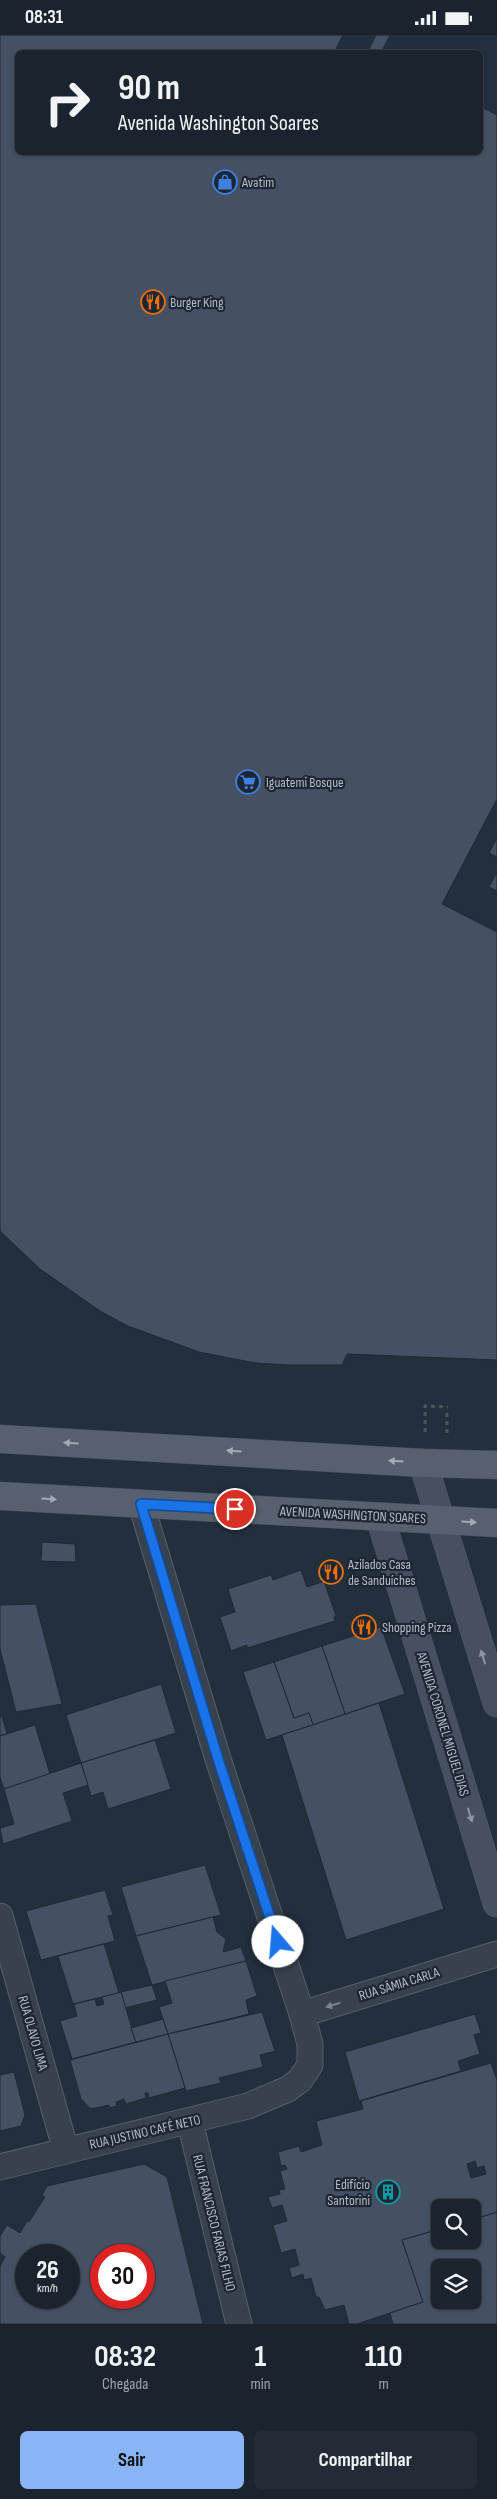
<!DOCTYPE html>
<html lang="pt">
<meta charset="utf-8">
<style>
body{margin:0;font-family:"Sofia Sans Condensed",sans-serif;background:#242b36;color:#f1f3f6;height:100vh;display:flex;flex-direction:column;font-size:19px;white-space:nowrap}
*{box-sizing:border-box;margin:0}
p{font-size:16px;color:#a0a4aa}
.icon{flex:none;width:28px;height:28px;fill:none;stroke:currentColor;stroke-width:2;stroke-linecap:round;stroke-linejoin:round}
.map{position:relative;height:2289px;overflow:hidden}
.details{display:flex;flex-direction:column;background:#1b232e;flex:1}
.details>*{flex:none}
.hud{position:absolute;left:15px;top:15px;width:468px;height:105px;border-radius:8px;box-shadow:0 1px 4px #0004,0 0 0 1px #39404a;background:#1b232e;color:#f1f3f6;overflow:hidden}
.fabs{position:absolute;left:431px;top:2164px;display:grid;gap:10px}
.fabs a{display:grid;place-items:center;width:50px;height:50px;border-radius:8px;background:#1b232e;box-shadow:0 1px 4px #0004,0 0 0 1px #39404a;font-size:25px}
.speed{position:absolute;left:15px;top:2209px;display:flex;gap:10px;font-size:25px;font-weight:700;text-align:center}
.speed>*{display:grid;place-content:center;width:65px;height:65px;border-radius:50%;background:#1b232e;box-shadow:0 1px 4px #0004,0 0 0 1px #39404a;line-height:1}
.speed small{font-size:12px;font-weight:400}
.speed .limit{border:8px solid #d22;background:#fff;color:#111}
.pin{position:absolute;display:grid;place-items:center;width:42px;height:42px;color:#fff;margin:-21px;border:2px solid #fff;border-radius:50%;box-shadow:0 1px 5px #0007}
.me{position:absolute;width:55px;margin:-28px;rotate:342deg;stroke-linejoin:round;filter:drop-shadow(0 0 4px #0008)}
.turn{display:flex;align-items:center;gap:18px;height:105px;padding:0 20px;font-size:22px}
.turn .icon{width:65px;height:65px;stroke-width:2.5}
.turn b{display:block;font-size:35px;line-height:42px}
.eta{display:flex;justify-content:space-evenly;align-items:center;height:85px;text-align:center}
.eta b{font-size:30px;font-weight:700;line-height:35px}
.cta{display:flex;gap:10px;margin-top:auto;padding:10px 20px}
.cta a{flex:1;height:58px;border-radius:8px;background:#8ab4f8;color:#111;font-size:20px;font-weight:700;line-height:58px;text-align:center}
.cta a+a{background:#242b36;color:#f1f3f6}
.status{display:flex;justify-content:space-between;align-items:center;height:35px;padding:0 25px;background:#1b232e;direction:ltr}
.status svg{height:14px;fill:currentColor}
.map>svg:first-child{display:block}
.building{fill:#455162;stroke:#1f2835;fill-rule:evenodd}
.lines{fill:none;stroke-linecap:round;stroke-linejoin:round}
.minor-casing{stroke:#565f6c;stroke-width:27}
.secondary-casing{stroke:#565f6c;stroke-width:29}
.primary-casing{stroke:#414a57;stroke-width:29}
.path{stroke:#44595c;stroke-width:3;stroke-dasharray:4 4;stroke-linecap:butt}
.minor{stroke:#38414e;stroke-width:25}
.secondary{stroke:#465061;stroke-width:28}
.primary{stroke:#56606e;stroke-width:28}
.oneway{fill:#a1aab7}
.oneway2{fill:#8e96a5}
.oneway3{fill:#7c8592}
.route-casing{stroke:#114b97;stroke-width:12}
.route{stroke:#1a73e8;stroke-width:9}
.labels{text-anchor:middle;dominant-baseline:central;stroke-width:4.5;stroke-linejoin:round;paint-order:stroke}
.poi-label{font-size:14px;fill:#b4bcc9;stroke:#1d2633;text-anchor:start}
.street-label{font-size:14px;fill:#b4bcc9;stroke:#1d2633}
</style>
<div class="status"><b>08:31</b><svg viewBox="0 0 49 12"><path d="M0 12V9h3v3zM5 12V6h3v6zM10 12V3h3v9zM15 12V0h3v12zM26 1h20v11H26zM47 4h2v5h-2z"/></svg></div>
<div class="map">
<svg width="497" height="2289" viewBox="0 0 497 2289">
<rect width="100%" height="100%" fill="#242f3e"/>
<g class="building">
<path d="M0,0H343L334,18H18V118H480V71L497,80V764L442,869L497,897V1325L347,1319L342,1330H288L255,1328L199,1317L128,1291L100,1276L40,1234L0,1196Z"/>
<path d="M376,0H390L381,18H367Z"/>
<path d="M497,803V822L489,818Z"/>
<path d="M497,837V856L489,852Z"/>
<path d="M42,1507L75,1509L76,1527L41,1526Z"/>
<path d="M301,1535L307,1552L324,1546L336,1581L334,1582L335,1586L247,1613V1610L231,1616L220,1582L235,1577L228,1554L271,1540L273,1545Z"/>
<path d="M36,1569L62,1669L16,1677L0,1614V1570Z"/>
<path d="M381,1592L405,1659L345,1679L322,1611Z"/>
<path d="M322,1611L345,1679L313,1690L309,1678L294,1683L274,1627Z"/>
<path d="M274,1627L294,1683L309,1678L313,1690L266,1705L243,1637Z"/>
<path d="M161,1649L176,1698L81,1728L66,1680Z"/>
<path d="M379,1668L444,1874L346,1905L282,1700Z"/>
<path d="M2,1681L7,1699L0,1701V1682Z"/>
<path d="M35,1690L50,1739L4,1754L0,1742V1701Z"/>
<path d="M155,1705L171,1754L108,1774L103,1757L91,1761L81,1728Z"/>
<path d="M81,1728L88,1750L63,1758L72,1786L3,1809L0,1793L14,1789L4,1754Z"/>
<path d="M205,1830L221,1880L136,1901L121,1852Z"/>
<path d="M105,1855L113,1880L108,1881L115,1906L41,1925L26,1876Z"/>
<path d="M213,1882L217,1897L226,1904L223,1917L241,1912L246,1926L152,1950L136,1901Z"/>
<path d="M104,1909L119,1958L73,1969L58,1921Z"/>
<path d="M246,1926L257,1961L246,1965L249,1979L168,1999L159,1972L172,1968L165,1946Z"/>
<path d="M152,1950L157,1965L125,1973L121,1957Z"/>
<path d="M121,1957L136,2007L72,2024L60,1986L77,1981L74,1969L95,1964L97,1971L104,1969L102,1962Z"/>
<path d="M262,1977L275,2016L260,2020L263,2032L219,2043L221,2048L186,2056L168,1999Z"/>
<path d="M475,1979L481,1998L474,2000L480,2019L458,2026L461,2036L359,2066L345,2017Z"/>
<path d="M163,1984L168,1999L136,2007L131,1993Z"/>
<path d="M168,1999L185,2053L149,2063L148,2058H145L146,2063L126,2069L124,2064L116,2067L117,2071L109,2073V2070L91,2074L81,2064L70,2025Z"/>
<path d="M491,2028L497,2045V2177L472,2185V2172H440V2194L402,2205L423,2267L357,2289H349L344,2270L325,2275L319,2262H316L311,2243L304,2245L303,2239L292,2243L289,2233L299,2230L295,2214L281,2218L273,2190L287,2186L282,2170L272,2173L268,2162L280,2159L279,2155L285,2154L280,2136L287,2134L285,2130L281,2131L278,2117L299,2111L301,2117L322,2110L316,2086L363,2074L361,2066ZM475,2126L477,2133L484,2131L486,2139L471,2143L467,2129Z"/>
<path d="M14,2037L25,2080L21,2091L0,2096V2040Z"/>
<path d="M144,2129L167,2142L203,2289H0V2231L5,2222L0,2218V2201L7,2190L20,2198L27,2186L29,2187L45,2162L42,2160L47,2151ZM26,2220H69V2262H26ZM101,2220H144V2262H101Z"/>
<path d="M497,2177V2289H393L390,2278L423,2267L402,2205L440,2194V2205H472V2185ZM440,2232H472V2265H440Z"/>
</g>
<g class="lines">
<g class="minor-casing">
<g id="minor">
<path d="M0,1881L66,2116"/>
<path d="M302,1979L497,1919"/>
<path d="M190,2087L239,2289"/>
<path d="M0,2132L248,2071L288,2054L300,2045L310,2030V2009L302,1979L218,1724L141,1469"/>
</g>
</g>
<g class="secondary-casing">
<g id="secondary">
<path d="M423,1428L497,1668"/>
<path d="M380,1482L497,1868"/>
</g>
</g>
<g class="primary-casing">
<g id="primary">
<path d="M0,1404L423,1428L497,1430"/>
<path d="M0,1461L497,1488"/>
</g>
</g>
<g class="path">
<path d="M425,1397V1371L448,1372"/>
<path d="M447,1398V1376"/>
</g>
<use href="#minor" class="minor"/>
<use href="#secondary" class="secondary"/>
<use href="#primary" class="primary"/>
</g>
<defs><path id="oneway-solid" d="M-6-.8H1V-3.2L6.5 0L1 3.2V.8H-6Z" transform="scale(1.25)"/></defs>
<g class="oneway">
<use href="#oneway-solid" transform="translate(71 1408) rotate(-177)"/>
<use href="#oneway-solid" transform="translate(234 1416) rotate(-177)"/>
<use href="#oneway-solid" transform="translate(396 1426) rotate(-176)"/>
<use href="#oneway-solid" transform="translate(49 1464) rotate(3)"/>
<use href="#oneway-solid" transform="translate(469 1487) rotate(3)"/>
</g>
<g class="oneway2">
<use href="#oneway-solid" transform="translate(483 1622) rotate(-107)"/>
<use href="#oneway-solid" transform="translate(470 1780) rotate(73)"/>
</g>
<use class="oneway3" href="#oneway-solid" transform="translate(333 1970) rotate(163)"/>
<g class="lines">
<g class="route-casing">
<path id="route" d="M235,1474L141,1469L218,1724L278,1907"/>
</g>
<use href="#route" class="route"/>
</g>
<defs>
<g id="shop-ring" transform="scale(1.25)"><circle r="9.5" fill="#1d2633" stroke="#3f7fe0" stroke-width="1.5"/><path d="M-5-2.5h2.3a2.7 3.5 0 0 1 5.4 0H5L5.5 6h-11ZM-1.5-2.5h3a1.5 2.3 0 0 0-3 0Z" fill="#3f7fe0"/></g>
<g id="restaurant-ring" transform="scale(1.25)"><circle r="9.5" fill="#1d2633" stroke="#e8710a" stroke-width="1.5"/><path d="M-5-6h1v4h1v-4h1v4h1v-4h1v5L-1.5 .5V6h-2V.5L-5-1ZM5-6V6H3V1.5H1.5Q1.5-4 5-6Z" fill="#e8710a"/></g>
<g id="supermarket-ring" transform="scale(1.25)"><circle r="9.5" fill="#1d2633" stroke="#3f7fe0" stroke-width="1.5"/><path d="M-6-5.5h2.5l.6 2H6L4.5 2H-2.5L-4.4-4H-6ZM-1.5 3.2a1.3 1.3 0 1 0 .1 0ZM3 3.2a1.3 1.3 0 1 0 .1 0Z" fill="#3f7fe0"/></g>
<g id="building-ring" transform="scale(1.25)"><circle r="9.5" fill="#1d2633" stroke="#0f9aa8" stroke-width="1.5"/><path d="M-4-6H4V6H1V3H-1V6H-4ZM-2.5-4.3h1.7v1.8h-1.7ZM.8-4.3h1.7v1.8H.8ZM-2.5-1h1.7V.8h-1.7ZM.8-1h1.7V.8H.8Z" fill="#0f9aa8"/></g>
</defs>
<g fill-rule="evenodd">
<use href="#shop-ring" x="225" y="147"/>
<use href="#restaurant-ring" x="153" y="267"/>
<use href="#supermarket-ring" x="248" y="747"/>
<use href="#restaurant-ring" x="331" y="1537"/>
<use href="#restaurant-ring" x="364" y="1592"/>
<use href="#building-ring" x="388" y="2157"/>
</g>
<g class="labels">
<g class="poi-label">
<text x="242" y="147">Avatim</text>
<text x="170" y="267">Burger King</text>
<text x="266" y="747">Iguatemi Bosque</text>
<text x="348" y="1529">Azilados Casa<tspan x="348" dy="16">de Sanduíches</tspan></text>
<text x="382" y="1592">Shopping Pizza</text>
<text x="370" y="2149" text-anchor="end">Edifício<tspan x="370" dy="16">Santorini</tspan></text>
</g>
<g class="street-label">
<text transform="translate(353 1480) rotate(3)">AVENIDA WASHINGTON SOARES</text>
<text transform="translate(443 1689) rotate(73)">AVENIDA CORONEL MIGUEL DIAS</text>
<text transform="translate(399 1949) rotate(-17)">RUA SÂMIA CARLA</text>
<text transform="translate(33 1998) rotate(74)">RUA OLAVO LIMA</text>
<text transform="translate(145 2097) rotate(-13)">RUA JUSTINO CAFÉ NETO</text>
<text transform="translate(214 2188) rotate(76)">RUA FRANCISCO FARIAS FILHO</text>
</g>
</g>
</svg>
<div class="fabs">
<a><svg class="icon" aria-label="search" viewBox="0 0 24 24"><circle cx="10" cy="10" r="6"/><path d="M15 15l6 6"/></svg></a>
<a><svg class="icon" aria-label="layers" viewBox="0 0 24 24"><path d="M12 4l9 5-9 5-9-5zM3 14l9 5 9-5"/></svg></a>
</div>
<div class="speed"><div>26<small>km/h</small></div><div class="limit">30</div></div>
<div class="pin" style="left:235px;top:1474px;background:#d93025"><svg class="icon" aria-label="arrive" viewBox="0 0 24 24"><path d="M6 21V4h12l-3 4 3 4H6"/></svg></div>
<svg class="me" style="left:278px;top:1907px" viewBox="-20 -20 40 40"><circle r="19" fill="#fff"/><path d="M0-13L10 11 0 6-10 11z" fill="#1a73e8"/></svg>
<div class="hud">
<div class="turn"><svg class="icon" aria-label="right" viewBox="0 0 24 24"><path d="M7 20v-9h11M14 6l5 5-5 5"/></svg><div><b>90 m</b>Avenida Washington Soares</div></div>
</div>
</div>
<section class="details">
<div class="eta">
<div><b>08:32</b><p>Chegada</p></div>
<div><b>1</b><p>min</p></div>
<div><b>110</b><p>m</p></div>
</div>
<div class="cta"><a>Sair</a><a>Compartilhar</a></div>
</section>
